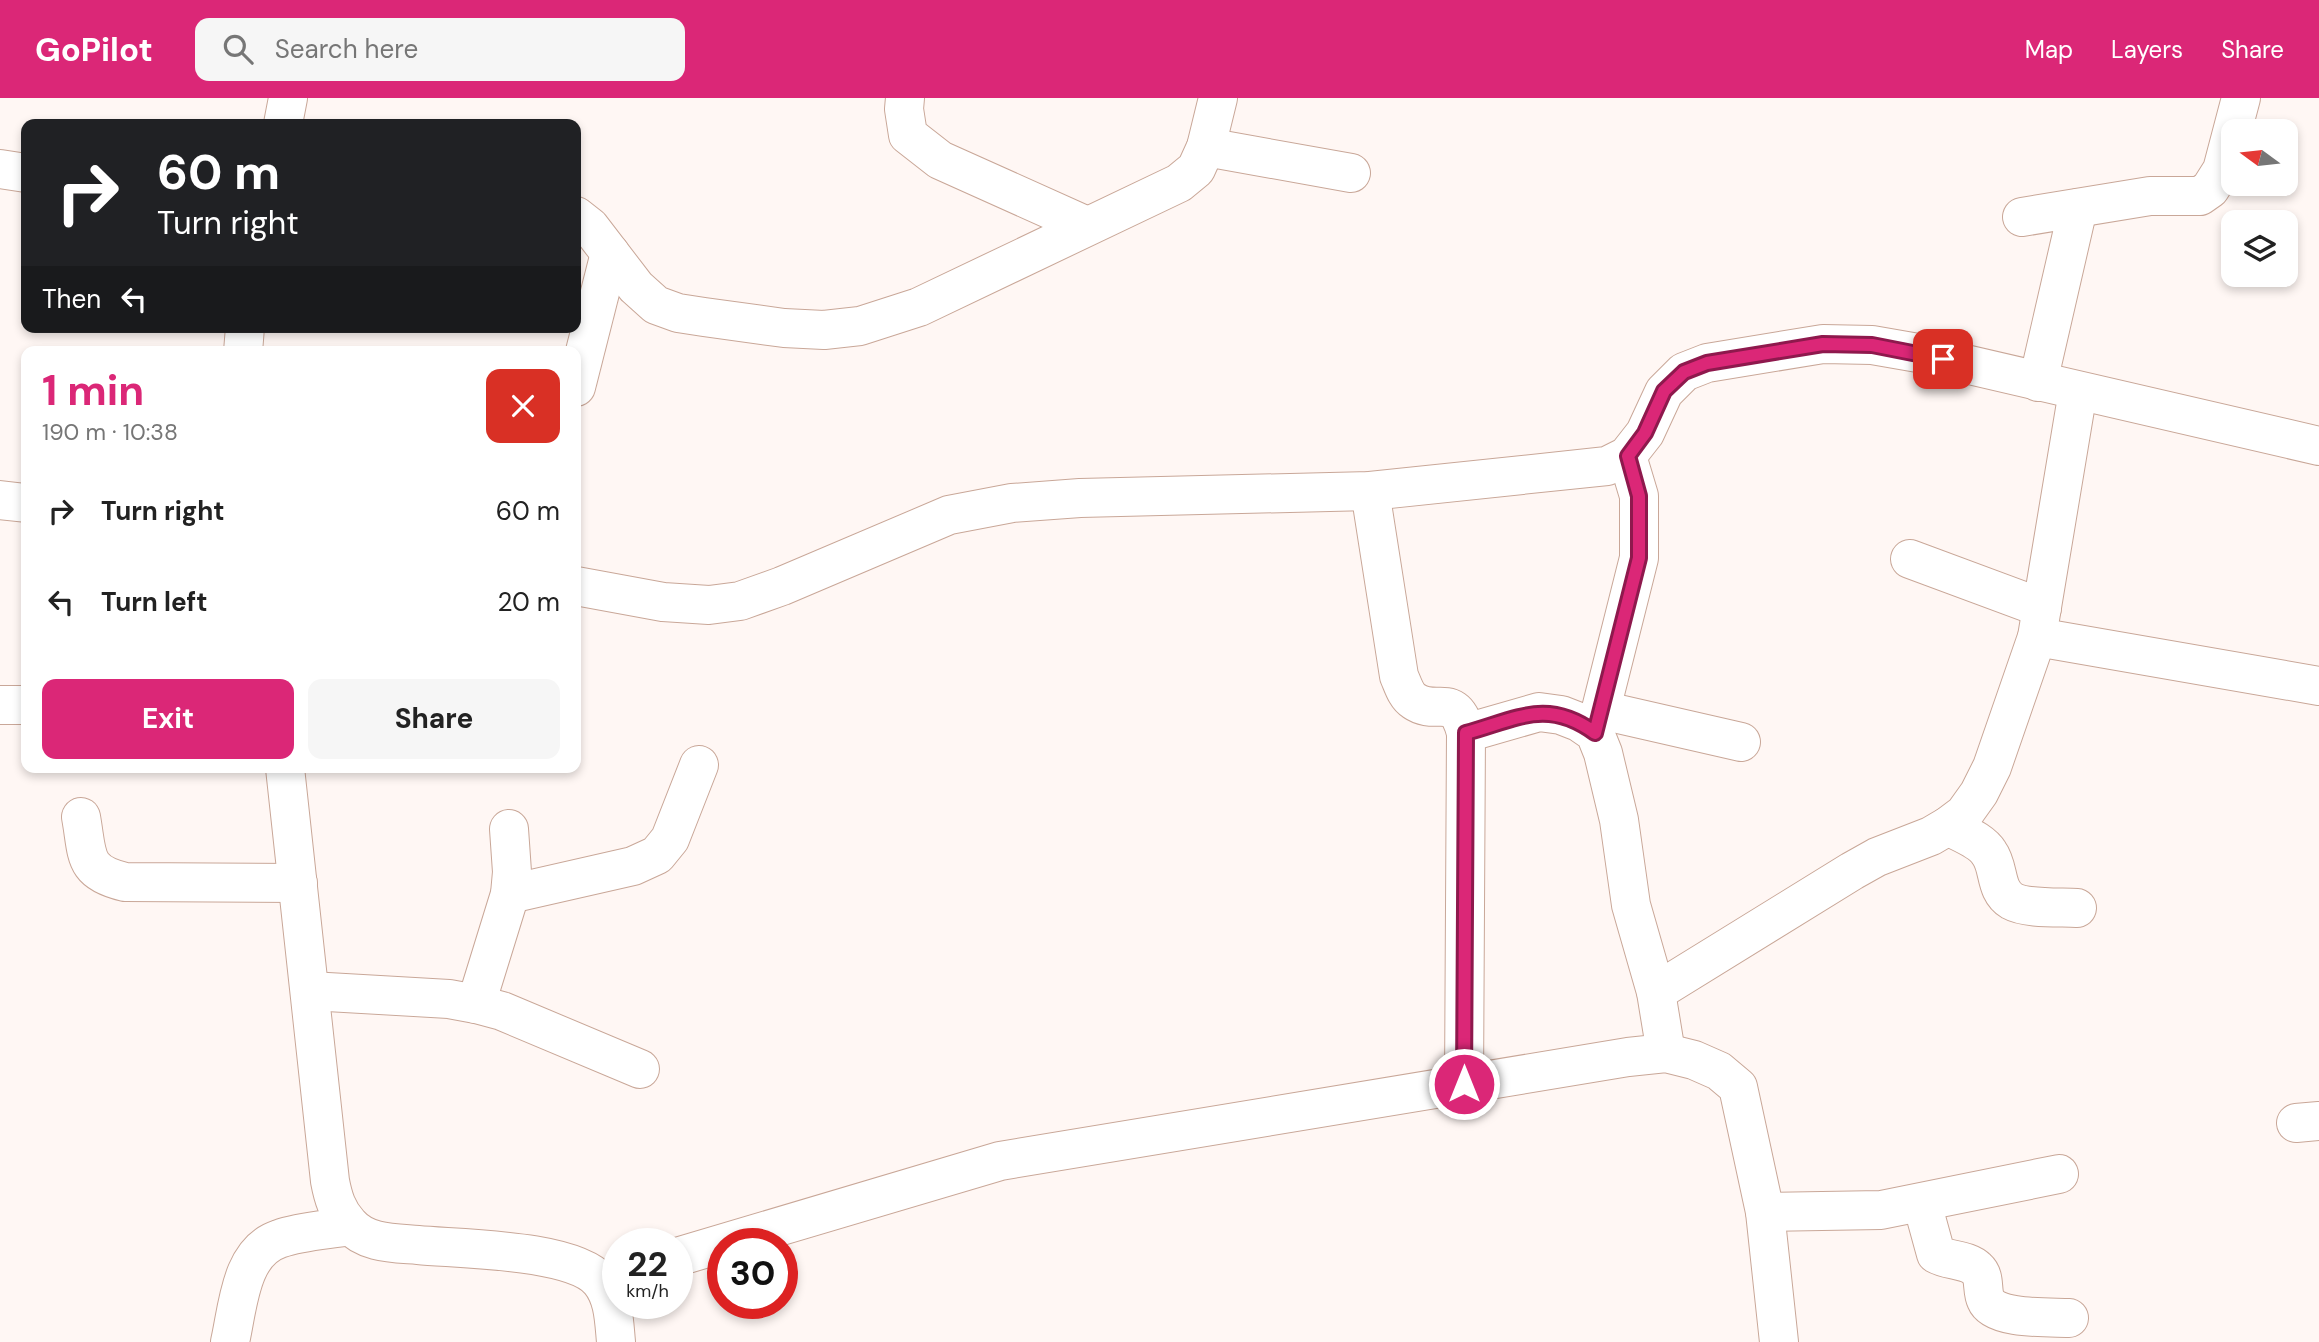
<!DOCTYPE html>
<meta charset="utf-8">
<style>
body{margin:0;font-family:"DM Sans",sans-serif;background:#f6f6f6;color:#222;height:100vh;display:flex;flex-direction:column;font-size:26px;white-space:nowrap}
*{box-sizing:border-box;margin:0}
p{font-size:23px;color:#767676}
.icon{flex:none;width:38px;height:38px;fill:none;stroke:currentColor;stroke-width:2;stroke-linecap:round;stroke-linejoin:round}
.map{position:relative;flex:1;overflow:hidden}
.side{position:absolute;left:21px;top:248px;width:560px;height:427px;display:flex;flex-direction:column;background:#fff;border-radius:14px;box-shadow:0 4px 10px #0003}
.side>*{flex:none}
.top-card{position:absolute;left:21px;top:21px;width:560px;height:214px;border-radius:14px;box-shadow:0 4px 10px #0003;background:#202124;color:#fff;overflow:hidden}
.needle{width:46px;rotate:285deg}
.fabs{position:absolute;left:2221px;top:21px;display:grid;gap:14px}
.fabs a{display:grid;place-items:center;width:77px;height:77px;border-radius:14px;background:#fff;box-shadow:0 4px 10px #0003;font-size:35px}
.speed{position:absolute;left:602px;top:1130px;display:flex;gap:14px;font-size:35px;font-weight:700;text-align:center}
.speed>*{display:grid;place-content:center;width:91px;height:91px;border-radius:50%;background:#fff;box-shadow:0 4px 10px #0003;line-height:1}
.speed small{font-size:18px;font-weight:400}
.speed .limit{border:10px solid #d22;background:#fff;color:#111}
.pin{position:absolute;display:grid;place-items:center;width:60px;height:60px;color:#fff;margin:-30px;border-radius:14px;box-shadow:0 4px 10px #0006}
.me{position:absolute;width:77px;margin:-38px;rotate:0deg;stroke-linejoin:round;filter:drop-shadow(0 0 5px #0008)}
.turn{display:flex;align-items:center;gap:24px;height:147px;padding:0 21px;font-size:32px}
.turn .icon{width:91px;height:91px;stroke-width:2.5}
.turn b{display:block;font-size:49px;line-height:60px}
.then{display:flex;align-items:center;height:66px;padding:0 21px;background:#0003;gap:14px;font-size:26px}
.round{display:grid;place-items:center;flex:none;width:74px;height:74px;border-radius:14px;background:#f6f6f6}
.summary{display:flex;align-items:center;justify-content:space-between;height:119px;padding:0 21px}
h1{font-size:42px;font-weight:700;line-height:52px;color:#db2777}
.action{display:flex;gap:14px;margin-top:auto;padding:14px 21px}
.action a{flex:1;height:80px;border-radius:14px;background:#db2777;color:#fff;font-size:28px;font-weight:700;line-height:80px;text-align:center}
.action a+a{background:#f6f6f6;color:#222}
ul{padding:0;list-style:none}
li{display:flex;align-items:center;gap:21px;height:91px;padding:0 21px}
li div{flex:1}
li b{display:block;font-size:26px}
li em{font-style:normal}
header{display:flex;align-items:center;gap:42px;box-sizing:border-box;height:98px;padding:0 35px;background:#db2777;color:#fff}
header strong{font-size:33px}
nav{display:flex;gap:38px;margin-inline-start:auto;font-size:24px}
.search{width:490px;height:63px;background:#f6f6f6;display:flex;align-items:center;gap:18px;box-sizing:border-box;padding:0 24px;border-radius:14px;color:#767676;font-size:26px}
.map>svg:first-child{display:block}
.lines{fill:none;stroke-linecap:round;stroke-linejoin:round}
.minor-casing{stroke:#c9a798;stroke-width:40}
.minor{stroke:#fff;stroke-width:38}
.route-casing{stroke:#8e194d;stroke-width:18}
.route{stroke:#db2777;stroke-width:12}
</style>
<header>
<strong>GoPilot</strong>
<div class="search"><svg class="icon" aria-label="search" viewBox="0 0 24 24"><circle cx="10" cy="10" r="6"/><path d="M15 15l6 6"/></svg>Search here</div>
<nav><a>Map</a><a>Layers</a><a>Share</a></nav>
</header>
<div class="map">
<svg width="2319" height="1244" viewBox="0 0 2319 1244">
<rect width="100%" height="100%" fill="#fff7f4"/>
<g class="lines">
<g class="minor-casing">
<g id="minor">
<path d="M905,0L904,11L908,37L940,62L1087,128"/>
<path d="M283,26L288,0"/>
<path d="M1206,49L1351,75"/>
<path d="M0,71L26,75"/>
<path d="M576,118L590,129L636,189L656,207L678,215L704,219L784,230L824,232L860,228L919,209L1179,85L1196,71L1206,49L1218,0"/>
<path d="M2022,119L2150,98H2200L2210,91L2222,72L2241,0"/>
<path d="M243,254L245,229"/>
<path d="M2038,284L2078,110"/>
<path d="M576,289L610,155"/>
<path d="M1370,393L1399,578C1403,587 1406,598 1414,603C1437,619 1455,592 1466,635L1464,986"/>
<path d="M0,402L26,405"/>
<path d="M1910,461L2042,510"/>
<path d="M576,488L663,504L709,507L740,503L782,488L949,417L1012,405L1080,400L1370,393L1607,368L1627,358L1645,335L1664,294L1684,274L1707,265L1823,246L1872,247L1918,255L2319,348"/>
<path d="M2037,539L2319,588"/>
<path d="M0,607H26"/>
<path d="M1601,612L1741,644"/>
<path d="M1466,635L1539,614L1561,617L1579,624L1595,635L1603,655L1619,722L1631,807L1656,894L1666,955"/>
<path d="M1595,635L1639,460V398L1627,358"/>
<path d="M285,670L330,1083C333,1099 337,1113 349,1126C366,1146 394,1145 418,1147C460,1151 573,1151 600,1183C614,1200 614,1223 616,1244"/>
<path d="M81,719C88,757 82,774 125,784L298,785"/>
<path d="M1948,728C1962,736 1981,742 1989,755C2000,770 1994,792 2012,803C2026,811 2060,809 2077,810"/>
<path d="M510,796L633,768L657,757L670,741L699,667"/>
<path d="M310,893L449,901L476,906L502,913L640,971"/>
<path d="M1656,894L1852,773L1877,759L1931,738L1948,728L1964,716L1979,695L1992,669L2037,539L2078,293"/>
<path d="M476,906L510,796L512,774L509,731"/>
<path d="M2296,1025L2319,1023"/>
<path d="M1922,1105L1936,1156C1948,1163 1967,1161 1977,1171C1986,1179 1981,1192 1986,1202C1994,1222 2049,1219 2069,1220"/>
<path d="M1765,1114L1881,1112L2059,1076"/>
<path d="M677,1159L1000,1063L1628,959L1666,955L1694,962L1719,973L1738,989L1765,1114L1779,1244"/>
<path d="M230,1244C238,1209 240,1154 279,1141C301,1133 327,1132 350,1128"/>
</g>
</g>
<use href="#minor" class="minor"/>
</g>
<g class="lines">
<g class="route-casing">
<path id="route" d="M1464,986L1466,635C1517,621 1547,600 1595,635L1639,460V398L1628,358L1645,335L1664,293L1684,274L1707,265L1823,246L1872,247L1943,261"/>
</g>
<use href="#route" class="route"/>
</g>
</svg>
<div class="fabs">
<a><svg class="needle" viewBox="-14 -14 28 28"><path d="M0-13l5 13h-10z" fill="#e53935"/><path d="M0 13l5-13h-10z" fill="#767676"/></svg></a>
<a><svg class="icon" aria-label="layers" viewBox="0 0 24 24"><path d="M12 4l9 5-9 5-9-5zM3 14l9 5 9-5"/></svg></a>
</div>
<div class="speed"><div>22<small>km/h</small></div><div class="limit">30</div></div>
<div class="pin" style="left:1943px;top:261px;background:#d93025"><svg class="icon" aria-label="arrive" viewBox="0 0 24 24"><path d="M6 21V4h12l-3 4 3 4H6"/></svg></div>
<svg class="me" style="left:1464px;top:986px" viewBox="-20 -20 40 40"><circle r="17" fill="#db2777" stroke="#fff" stroke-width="3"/><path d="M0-11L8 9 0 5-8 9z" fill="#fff"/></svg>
<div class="top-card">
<div class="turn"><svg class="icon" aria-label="right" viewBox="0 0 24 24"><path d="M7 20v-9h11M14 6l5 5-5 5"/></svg><div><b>60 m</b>Turn right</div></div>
<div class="then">Then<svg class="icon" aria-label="left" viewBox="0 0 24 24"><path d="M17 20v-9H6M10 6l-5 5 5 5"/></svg></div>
</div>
<section class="side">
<div class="summary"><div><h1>1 min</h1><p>190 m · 10:38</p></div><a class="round" style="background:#d93025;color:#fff"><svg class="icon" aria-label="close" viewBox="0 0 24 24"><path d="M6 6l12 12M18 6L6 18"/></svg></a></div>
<ul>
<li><svg class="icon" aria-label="right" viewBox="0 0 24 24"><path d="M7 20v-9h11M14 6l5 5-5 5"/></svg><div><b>Turn right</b></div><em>60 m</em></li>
<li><svg class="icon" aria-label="left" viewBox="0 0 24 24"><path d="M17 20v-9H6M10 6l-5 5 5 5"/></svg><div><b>Turn left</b></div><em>20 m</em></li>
</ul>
<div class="action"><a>Exit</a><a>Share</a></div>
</section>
</div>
